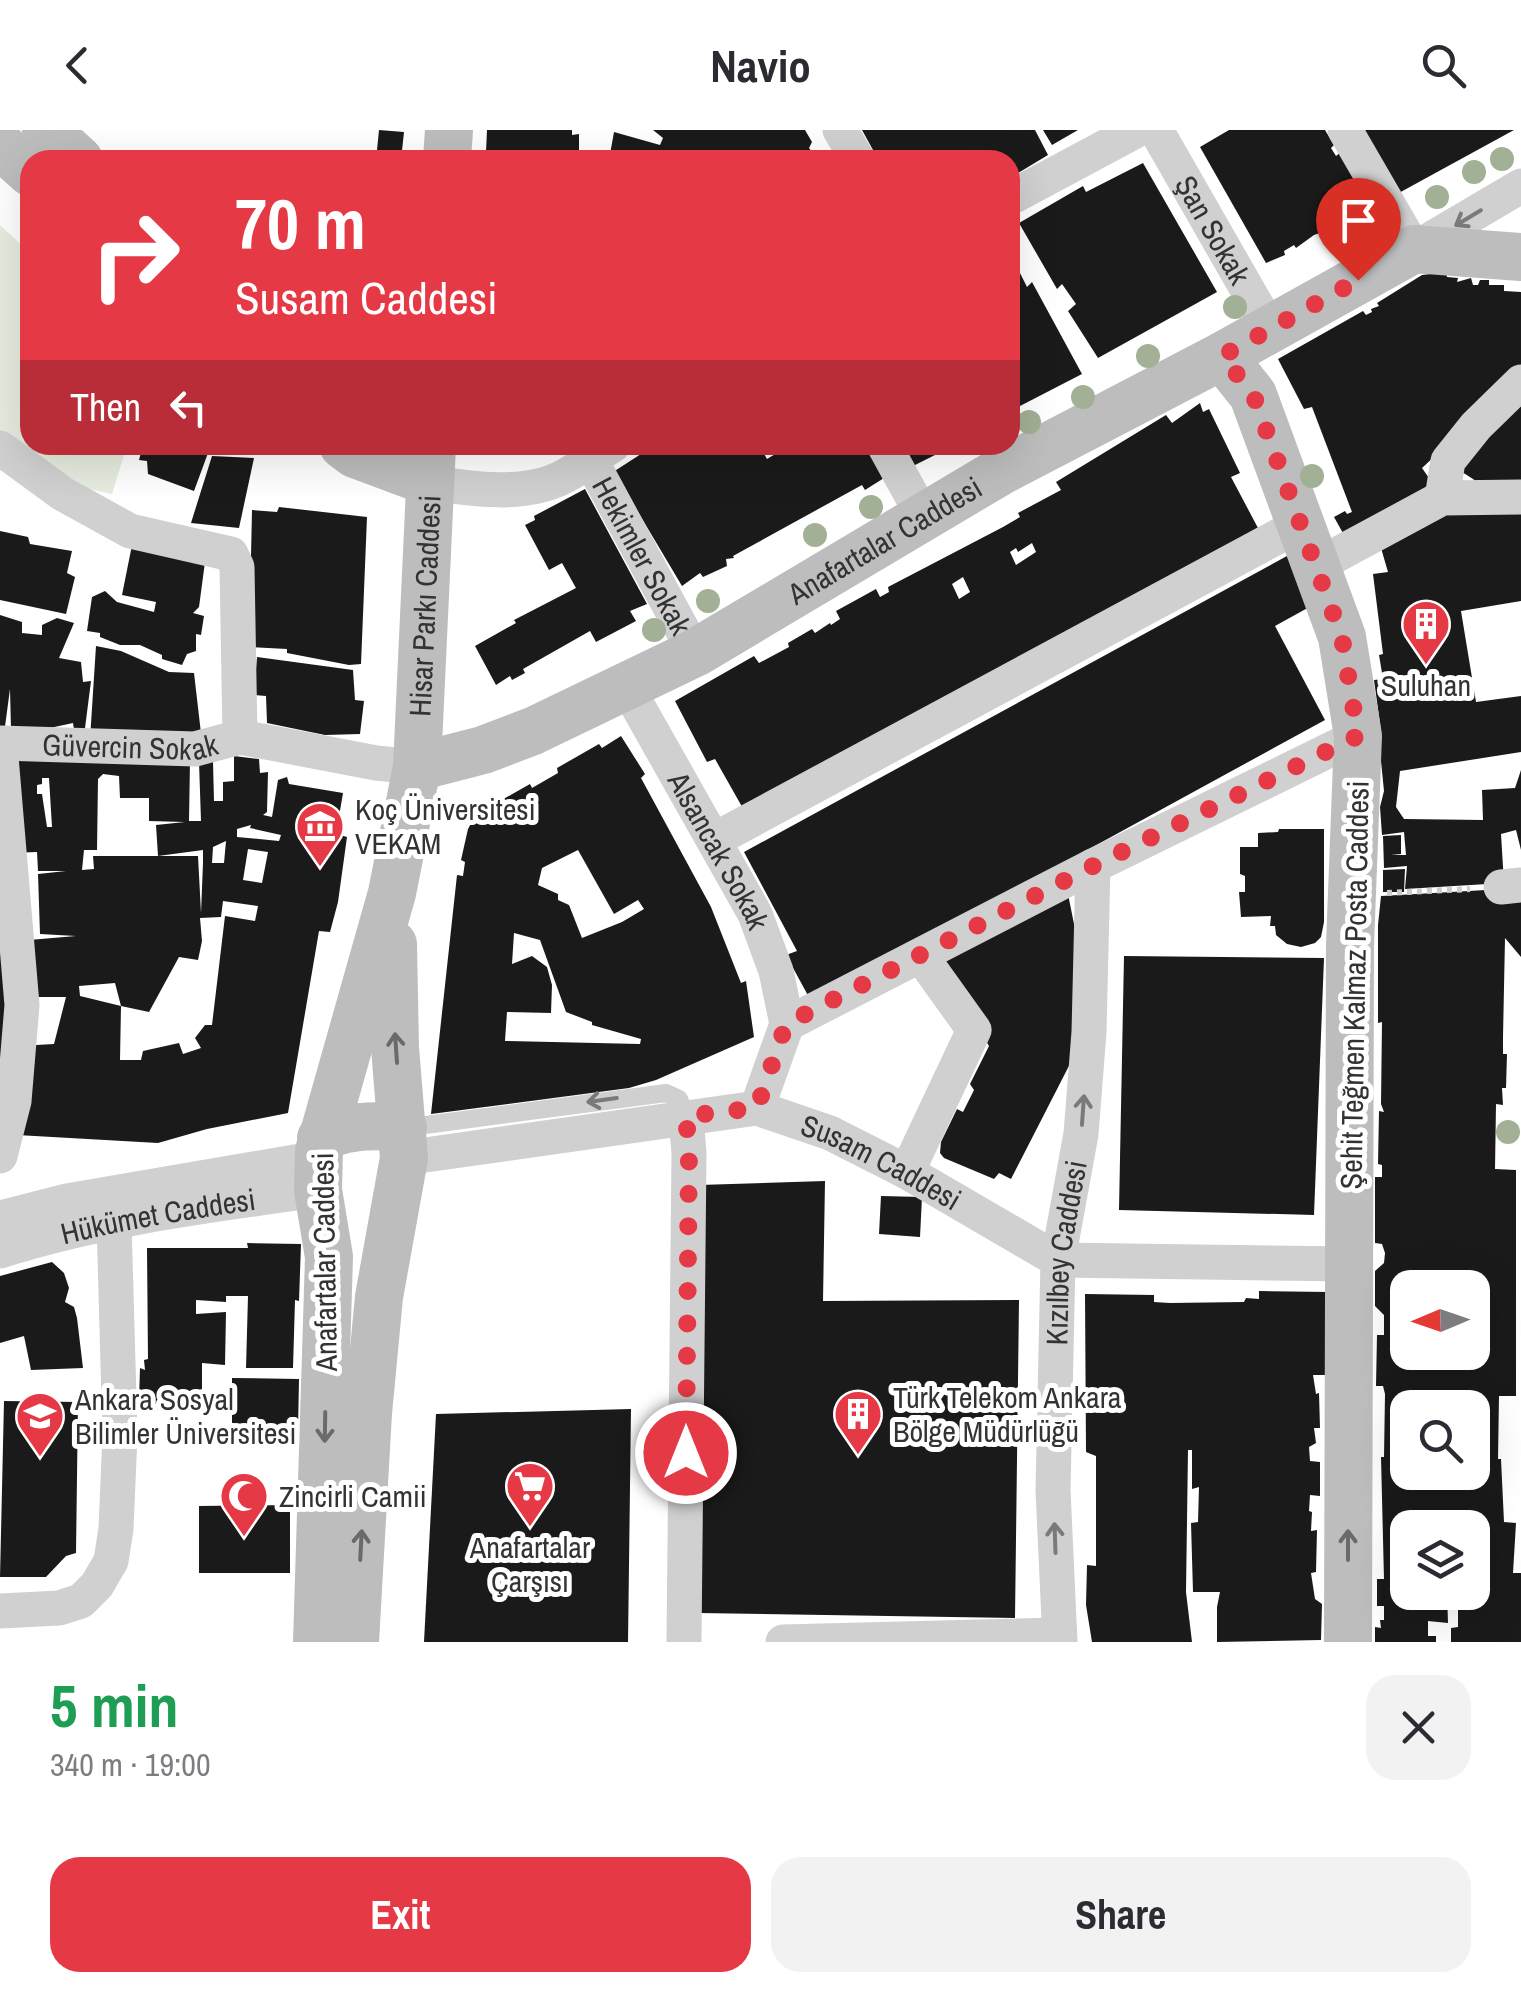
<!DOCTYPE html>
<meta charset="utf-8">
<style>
body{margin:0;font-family:"Archivo Narrow",sans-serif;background:#f2f2f3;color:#2b2b33;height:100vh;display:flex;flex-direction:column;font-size:38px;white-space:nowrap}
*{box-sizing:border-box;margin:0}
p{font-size:32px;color:#7c7c81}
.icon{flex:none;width:55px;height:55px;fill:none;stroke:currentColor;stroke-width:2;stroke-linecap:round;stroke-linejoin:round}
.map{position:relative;height:1512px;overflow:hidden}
.details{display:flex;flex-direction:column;background:#fff;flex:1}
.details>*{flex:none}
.banner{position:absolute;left:20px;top:20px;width:1000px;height:305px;border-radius:30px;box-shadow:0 10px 40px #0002;background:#e63946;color:#fff;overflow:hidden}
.needle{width:65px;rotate:268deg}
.buttons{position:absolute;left:1390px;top:1140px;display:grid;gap:20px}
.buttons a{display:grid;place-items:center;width:100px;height:100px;border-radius:20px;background:#fff;box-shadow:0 10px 40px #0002;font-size:50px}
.pin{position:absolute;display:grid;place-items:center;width:85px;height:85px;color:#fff;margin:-102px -42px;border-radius:50% 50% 50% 0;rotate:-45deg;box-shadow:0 0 10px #0007}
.pin .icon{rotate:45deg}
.me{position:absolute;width:110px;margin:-55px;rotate:0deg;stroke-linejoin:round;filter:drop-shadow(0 0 8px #0008)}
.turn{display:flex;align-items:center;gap:35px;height:210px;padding:0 50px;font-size:45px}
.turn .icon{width:130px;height:130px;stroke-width:2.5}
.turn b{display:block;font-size:70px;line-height:85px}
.then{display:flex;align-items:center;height:95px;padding:0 50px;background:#0003;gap:20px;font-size:38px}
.round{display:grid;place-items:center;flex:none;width:105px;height:105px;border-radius:30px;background:#f2f2f3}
.summary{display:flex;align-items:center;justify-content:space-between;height:170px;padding:0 50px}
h1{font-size:60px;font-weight:700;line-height:75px;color:#1e9e55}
.primary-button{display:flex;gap:20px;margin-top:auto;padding:20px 50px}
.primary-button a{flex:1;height:115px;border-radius:30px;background:#e63946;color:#fff;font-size:40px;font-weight:700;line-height:115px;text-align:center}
.primary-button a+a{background:#f2f2f3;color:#2b2b33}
header{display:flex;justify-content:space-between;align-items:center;height:130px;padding:0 50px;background:#fff;font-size:45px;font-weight:700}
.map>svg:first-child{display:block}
.green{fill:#e6ecdf}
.building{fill:#1a1a1a;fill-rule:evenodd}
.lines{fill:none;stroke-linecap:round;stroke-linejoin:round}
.path{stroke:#cdcdcd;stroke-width:6;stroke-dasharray:5 5;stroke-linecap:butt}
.lane{stroke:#d0d0d0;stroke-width:18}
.street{stroke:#d0d0d0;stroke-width:35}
.secondary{stroke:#bdbdbd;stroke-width:48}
.tree{fill:#a2b095}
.oneway{stroke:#7a7a7a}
.oneway2{stroke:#6a6a6a}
.route{stroke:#e63946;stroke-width:18;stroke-dasharray:0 32.4}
.labels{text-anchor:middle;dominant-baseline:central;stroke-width:10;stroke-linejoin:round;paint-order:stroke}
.street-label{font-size:30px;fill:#333;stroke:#fff}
.poi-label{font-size:30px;fill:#333;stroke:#fff;text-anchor:start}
</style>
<header><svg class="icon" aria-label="back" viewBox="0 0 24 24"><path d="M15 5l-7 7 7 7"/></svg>Navio<svg class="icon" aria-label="search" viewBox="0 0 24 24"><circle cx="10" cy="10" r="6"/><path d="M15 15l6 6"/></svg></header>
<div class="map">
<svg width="1521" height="1512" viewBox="0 0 1521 1512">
<rect width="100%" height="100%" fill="#fff"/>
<path class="green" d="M0,95L30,123V315H127L112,364L79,357L0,302Z"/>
<g class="building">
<path d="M379,0L404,2L401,30H376Z"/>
<path d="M487,0H572V5L579,4V30H492L493,22H486Z"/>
<path d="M653,0H805L812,12L809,18L816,27L811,30H609L614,2L660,15L663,8Z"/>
<path d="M862,0H1035L1048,25L1010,48V30H873L869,23L873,20Z"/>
<path d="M1043,0H1078L1052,15Z"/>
<path d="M1229,0H1325L1334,15L1331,18L1336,26L1341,22L1372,76L1365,79L1369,85L1332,106L1328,100L1314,105L1296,118L1294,115L1284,121L1285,125L1266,133L1200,17Z"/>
<path d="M1360,0H1514L1397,64Z"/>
<path d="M1143,33L1217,162L1098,228L1068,181L1076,174L1062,154L1057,159L1019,93L1083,56L1086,62Z"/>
<path d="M1010,123L1027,157L1032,152L1082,244L1020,276L1016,271L1010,274Z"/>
<path d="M1446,142L1447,147L1458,148L1457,152L1471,148L1473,155H1478L1480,150H1489V155H1504V161L1521,162V246L1422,338L1438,361L1349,414L1334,387L1345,381L1347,384L1352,382L1312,277L1304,279L1278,229L1363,181L1366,185L1372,182L1371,179L1379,176L1377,173L1422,145Z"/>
<path d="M1200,273L1203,282L1209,279L1240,343L1231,347L1258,398L745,682L715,629L707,632L675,571L754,526L759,533L789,517L788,513L812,499L815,503L830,493L831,495L840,489L836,481L876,459L880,467L889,462L888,457L1003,397L1020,387L1018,383L1061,360L1056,352L1166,285L1172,293ZM1032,413L1036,422L1016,435L1010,422L1016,418L1018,422ZM963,447L970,462L959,469L952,454Z"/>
<path d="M1521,274V352L1493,362L1459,340L1468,321Z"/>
<path d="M143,315H192L208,323L194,361L148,344L147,331L139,330Z"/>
<path d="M481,315H530V317L496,323L488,322Z"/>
<path d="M655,315L663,319L672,315H759L767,329L782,320L779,315H791L793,319L802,315H864L884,348L865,360L862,355L733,426L734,428L726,429L727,436L703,447L700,443L682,456L638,382L610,344Z"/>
<path d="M898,315H955L911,337Z"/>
<path d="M212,326L254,328L239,398L191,393Z"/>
<path d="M585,359L647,474L630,481L636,491L596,512L590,501L523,539L525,543L512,550L510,546L496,555L475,516L516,493L514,490L576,458L562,433L549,440L525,395L535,390L534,386Z"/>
<path d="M279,377L367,387L361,534L349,535L287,523V519L249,517L252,380L277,382Z"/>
<path d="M1521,379V471L1461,481L1476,572L1521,566V622L1400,641L1396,677L1404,689L1483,690L1482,660L1515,658L1521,640V720L1516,700L1501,704L1504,753L1405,759L1407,736L1384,738L1383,706L1401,705V724L1391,725H1406L1404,702L1382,705L1380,677L1384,661L1378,601H1381L1374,550L1383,549L1379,525L1383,524L1373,444L1388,442L1381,418L1428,386Z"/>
<path d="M0,401L28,407L30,414L72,421L67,443L75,447L66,484L0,470Z"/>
<path d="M132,415L205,432L199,477L193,483L204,486L201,505L196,504V521L187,524L182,535L162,529V525L140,515H120L100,507V503L87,501L92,467L105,461L117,472L154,482L156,472L122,465Z"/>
<path d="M1287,426L1313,475L1275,496L1325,590L811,871L786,825L797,821L744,722Z"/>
<path d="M0,485L22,492V503L42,505V495L57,488L74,493L59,528L81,532L83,552L91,551L84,606H75L73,593L36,601L11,600L10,559L4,604L0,609Z"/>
<path d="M96,516L121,521L169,542L194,543L202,612L90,609Z"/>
<path d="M257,527L353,540L355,570L364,571L360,604L325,605L267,593L266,566L254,565Z"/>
<path d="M621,606L645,644L641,648L711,777L741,853L746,851L754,907L656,950L629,958L431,984L457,745L463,746L465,732L461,730L468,699L475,686L484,680L530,654L532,658L558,643L557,638L599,614L602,618ZM578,720L614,784L638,770L644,779L622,792L582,808L569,775L558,770V764L538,755L542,738ZM514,803L540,810L566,882L592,892V895L641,909L640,914L505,911L507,882L551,883L552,855L547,837L532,826L512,834Z"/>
<path d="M3,623L190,631L189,691H201L199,632H213L214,671H223V652L234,651V626L259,629L260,643L268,642L267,682L263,685L272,687L278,650L287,647L289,654L343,663L336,704L347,707L338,772L330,802L319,801L288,983L207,999L158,1013L17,1005L36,915L54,914L66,867H36L29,810L76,806L40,804L38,744L66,741H38L37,722L11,723ZM103,644L119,646L120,668H149V691L185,692L156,695L158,726H93L94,739L82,740L84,720H97L98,649ZM42,648H49L52,697H47L42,664H37V655L42,654ZM251,695L250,698L281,705L279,711L237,707V699ZM226,711L224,733H212L213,717ZM248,719L268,722L262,753L243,750ZM203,720V733L201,783L198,726H158ZM223,771L258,776L255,791L225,786L212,895H205L195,908L201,918L183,924L179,913L143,921L141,930H120L121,876L80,866L79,856L115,853L121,876L149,882L179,827L198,830L202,811L200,788L221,787Z"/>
<path d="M1279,699H1324V792L1321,807L1315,813L1301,817L1287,814L1276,805L1275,796H1270L1271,786L1241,787L1239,762H1245V746L1240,744V717H1258V703L1278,702Z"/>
<path d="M1405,739L1404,762H1383V740Z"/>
<path d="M1521,758V827L1505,808L1503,907V924H1507L1506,958H1502L1503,975L1496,974L1495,1039L1516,1040V1266H1499L1498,1329H1501L1504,1392L1516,1393L1513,1443H1521V1512H1451V1498L1458,1497V1462H1472V1398H1408V1462H1447L1448,1493L1428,1491V1506H1436V1512H1375V1497L1381,1498L1380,1490H1384V1476H1377V1449H1384L1381,1327H1384L1385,1264L1383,1256H1376L1377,1205H1384V1185L1375,1176V1141L1384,1133L1385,1123L1382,1114L1375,1113V1047H1382V1035L1378,1034L1379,981L1384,982L1381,974L1382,892L1378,893V795L1381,766ZM1408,1158H1472V1222H1408ZM1408,1278H1472V1342H1408Z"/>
<path d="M1068,764L1077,809L1073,928L1011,1049L999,1043L994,1049L944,1028L940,1023L941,1012L957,979L963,982L974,960L970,954L989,916L938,830Z"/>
<path d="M0,787H3L7,933H0Z"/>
<path d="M1124,826L1324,828L1314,1085L1119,1080Z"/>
<path d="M825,1051L823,1171L1019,1170L1015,1488L698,1483L699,1055Z"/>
<path d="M881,1066L922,1067L920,1107L879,1104Z"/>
<path d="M247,1113L301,1114L299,1171L295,1170L293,1238H246L248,1166H226V1172L196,1170V1184L226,1182L225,1235L202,1233V1280H144V1270H139L140,1238L145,1240L144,1230L148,1229L147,1118H248Z"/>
<path d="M52,1132L64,1143L69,1158L65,1172L74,1177L77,1188L83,1238L31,1240L24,1206L0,1213V1146Z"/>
<path d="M1259,1161L1329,1162L1325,1245H1313L1316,1264L1319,1263L1320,1298H1314L1316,1313L1309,1317L1310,1331L1320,1332V1366L1310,1365L1309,1381L1312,1382L1311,1401L1317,1400L1316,1442L1311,1443L1315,1469L1322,1474L1321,1510L1217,1512V1477L1220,1462H1193L1191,1393L1198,1392L1199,1357L1192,1359V1320H1188L1186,1462L1192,1512H1092L1086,1475L1087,1435L1096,1436V1326L1086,1322L1085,1164L1154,1165V1172L1170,1173L1244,1172L1246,1168L1259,1169Z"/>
<path d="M232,1248L299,1249L298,1300H232Z"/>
<path d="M4,1271L78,1272L76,1423L66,1426L46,1447H0Z"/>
<path d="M631,1279L628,1512H424L436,1284Z"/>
<path d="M290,1375V1443H199V1376Z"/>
</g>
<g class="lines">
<path class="path" d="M1387,763L1470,759"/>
<path class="lane" d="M403,998L666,963L679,969L686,987"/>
<g class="street">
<path d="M840,0L858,30"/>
<path id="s1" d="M1156,0L1270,199"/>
<path d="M1345,0L1414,119L1521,56"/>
<path d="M1010,68L1137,0"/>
<path d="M884,315L924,388"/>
<path d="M0,318L63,364L130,401L231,424L237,437L240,607"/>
<path id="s2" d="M590,329L695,523"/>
<path d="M430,352C471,360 527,367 565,346C582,337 597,325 613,315"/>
<path d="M1442,368L1448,331L1476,296L1521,252"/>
<path d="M1316,436L1442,368L1521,367"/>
<path id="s3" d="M627,557L755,784L776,841L787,894"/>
<path id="s4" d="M0,613L195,619L240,607L376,633L417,637"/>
<path d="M0,615L22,875L14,971L0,1026"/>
<path d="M714,710L1301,394"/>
<path d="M1501,757L1521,755"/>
<path d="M757,978L787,894L1093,736L1358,606"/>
<path id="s5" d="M404,1028L757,978L830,1003L907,1042L1058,1130L1351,1134"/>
<path d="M907,1042L974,900L921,826"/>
<path d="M0,1088L67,1071L318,1028"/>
<path id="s6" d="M0,1121C104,1088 211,1075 318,1060"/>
<path d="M0,1481L59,1478L81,1471L97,1455L111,1431L116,1399L120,1305L114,1091"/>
<path d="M684,1512L689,1023L686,987"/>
<path d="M783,1512L1059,1505"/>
<path id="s7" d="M1060,1512L1053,1360L1058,1130L1081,1004L1089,902L1093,736"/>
</g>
<g class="secondary">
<path d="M46,0L79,30"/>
<path d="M0,15L30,42"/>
<path d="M447,30L449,0"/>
<path d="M1222,226L1253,265L1342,507L1358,606L1350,815L1348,1512"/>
<path d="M343,315L355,324L430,352"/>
<path id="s8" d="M417,637L483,620L533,601L695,523L1001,341L1222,226L1414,119L1521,127"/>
<path d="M321,1008C345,995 377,995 403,998"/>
<path id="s9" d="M317,1512L329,1127L318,1060L319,1021L392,763L417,637L432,315"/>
<path d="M355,1512L368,1283L379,1167L404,1028L395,918L393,814"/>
</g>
</g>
<g class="tree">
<circle cx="1502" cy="29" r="12"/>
<circle cx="1474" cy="42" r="12"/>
<circle cx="1437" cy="67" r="12"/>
<circle cx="1235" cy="177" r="12"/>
<circle cx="1148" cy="226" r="12"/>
<circle cx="1083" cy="267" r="12"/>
<circle cx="1029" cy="292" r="12"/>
<circle cx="1312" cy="346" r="12"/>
<circle cx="871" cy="377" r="12"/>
<circle cx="815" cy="405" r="12"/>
<circle cx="708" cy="471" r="12"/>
<circle cx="654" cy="500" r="12"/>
<circle cx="1508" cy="1002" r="12"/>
</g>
<defs><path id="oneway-shaft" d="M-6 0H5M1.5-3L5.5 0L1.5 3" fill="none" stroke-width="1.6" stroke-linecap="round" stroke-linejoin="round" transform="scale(2.5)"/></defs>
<g class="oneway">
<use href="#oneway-shaft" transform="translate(1468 88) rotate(149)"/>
<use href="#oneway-shaft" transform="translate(602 970) rotate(172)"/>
<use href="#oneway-shaft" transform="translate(1083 980) rotate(-86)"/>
<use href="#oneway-shaft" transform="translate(1055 1408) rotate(-92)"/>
</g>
<g class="oneway2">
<use href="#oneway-shaft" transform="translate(396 918) rotate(-94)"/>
<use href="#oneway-shaft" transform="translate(325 1297) rotate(91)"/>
<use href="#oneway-shaft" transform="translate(361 1415) rotate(-87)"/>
<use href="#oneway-shaft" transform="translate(1348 1415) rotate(-90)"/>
</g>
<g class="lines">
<path class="route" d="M686,1323L689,1023L686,986L757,978L786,894L1093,736L1358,606L1342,508L1253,264L1222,226L1358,150"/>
</g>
<defs>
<g id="building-pin" transform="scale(2.5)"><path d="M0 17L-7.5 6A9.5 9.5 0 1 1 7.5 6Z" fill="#e63946" stroke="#fff"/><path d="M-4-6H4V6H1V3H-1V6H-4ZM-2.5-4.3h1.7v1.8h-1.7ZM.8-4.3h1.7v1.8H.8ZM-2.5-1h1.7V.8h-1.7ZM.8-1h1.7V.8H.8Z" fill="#fff"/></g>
<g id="museum-pin" transform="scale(2.5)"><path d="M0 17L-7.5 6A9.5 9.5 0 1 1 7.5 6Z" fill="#e63946" stroke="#fff"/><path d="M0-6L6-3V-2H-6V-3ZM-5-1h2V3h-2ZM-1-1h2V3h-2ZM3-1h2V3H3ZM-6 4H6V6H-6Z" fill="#fff"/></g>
<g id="university-pin" transform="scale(2.5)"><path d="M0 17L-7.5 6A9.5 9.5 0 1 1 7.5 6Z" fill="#e63946" stroke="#fff"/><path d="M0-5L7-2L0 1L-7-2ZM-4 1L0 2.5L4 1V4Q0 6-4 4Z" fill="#fff"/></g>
<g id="supermarket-pin" transform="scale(2.5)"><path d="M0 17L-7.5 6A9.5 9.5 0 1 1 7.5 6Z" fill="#e63946" stroke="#fff"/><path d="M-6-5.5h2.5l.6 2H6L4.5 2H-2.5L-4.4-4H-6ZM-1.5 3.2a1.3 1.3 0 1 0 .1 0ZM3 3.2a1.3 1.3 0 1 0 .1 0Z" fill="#fff"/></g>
<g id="mosque-pin" transform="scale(2.5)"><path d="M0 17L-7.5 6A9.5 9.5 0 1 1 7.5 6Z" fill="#e63946" stroke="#fff"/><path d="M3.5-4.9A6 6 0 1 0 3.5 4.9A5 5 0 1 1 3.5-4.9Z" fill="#fff"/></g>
</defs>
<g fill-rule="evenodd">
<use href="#building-pin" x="1426" y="494"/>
<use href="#museum-pin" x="320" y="696"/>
<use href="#building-pin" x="858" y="1284"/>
<use href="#university-pin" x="40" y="1286"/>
<use href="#supermarket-pin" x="530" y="1356"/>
<use href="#mosque-pin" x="244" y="1366"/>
</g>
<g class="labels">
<g class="street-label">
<text stroke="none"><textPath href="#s1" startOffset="115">Şan Sokak</textPath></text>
<text stroke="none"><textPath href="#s8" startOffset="522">Anafartalar Caddesi</textPath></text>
<text stroke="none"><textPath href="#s2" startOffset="110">Hekimler Sokak</textPath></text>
<text stroke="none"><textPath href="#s9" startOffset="1050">Hisar Parkı Caddesi</textPath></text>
<text stroke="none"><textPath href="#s4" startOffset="130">Güvercin Sokak</textPath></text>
<text stroke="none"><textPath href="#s3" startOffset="188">Alsancak Sokak</textPath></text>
<text transform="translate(1354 855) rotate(-89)">Şehit Teğmen Kalmaz Posta Caddesi</text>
<text stroke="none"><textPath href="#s5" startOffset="492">Susam Caddesi</textPath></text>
<text stroke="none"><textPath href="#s6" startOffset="162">Hükümet Caddesi</textPath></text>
<text stroke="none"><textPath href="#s7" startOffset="390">Kızılbey Caddesi</textPath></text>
<text transform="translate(324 1132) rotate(-91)">Anafartalar Caddesi</text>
</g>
<g class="poi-label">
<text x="1426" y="555" text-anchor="middle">Suluhan</text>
<text x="355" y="679">Koç Üniversitesi<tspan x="355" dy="34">VEKAM</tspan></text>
<text x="893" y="1267">Türk Telekom Ankara<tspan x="893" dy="34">Bölge Müdürlüğü</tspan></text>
<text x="75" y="1269">Ankara Sosyal<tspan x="75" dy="34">Bilimler Üniversitesi</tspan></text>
<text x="279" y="1366">Zincirli Camii</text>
<text x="530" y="1417" text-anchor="middle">Anafartalar<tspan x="530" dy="34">Çarşısı</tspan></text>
</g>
</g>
</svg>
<div class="buttons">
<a><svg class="needle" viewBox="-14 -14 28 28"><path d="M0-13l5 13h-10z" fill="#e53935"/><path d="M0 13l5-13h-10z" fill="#7c7c81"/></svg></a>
<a><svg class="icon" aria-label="search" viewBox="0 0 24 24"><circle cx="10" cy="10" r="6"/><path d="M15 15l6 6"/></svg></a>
<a><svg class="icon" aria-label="layers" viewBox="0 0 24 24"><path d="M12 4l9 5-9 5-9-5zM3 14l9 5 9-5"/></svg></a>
</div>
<div class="pin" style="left:1358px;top:150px;background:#d93025"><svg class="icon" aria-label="arrive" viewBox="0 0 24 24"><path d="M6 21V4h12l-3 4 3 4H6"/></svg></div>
<svg class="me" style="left:686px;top:1323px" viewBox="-20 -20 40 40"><circle r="17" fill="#e63946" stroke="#fff" stroke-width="3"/><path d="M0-11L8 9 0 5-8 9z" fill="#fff"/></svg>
<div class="banner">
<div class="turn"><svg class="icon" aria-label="right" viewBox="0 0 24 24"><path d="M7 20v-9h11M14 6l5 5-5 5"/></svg><div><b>70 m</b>Susam Caddesi</div></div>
<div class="then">Then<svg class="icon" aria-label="left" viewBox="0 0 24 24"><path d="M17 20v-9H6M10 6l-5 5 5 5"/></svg></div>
</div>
</div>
<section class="details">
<div class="summary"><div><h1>5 min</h1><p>340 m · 19:00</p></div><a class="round"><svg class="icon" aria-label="close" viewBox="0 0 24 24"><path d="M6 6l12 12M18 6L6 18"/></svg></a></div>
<div class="primary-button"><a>Exit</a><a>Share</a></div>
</section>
